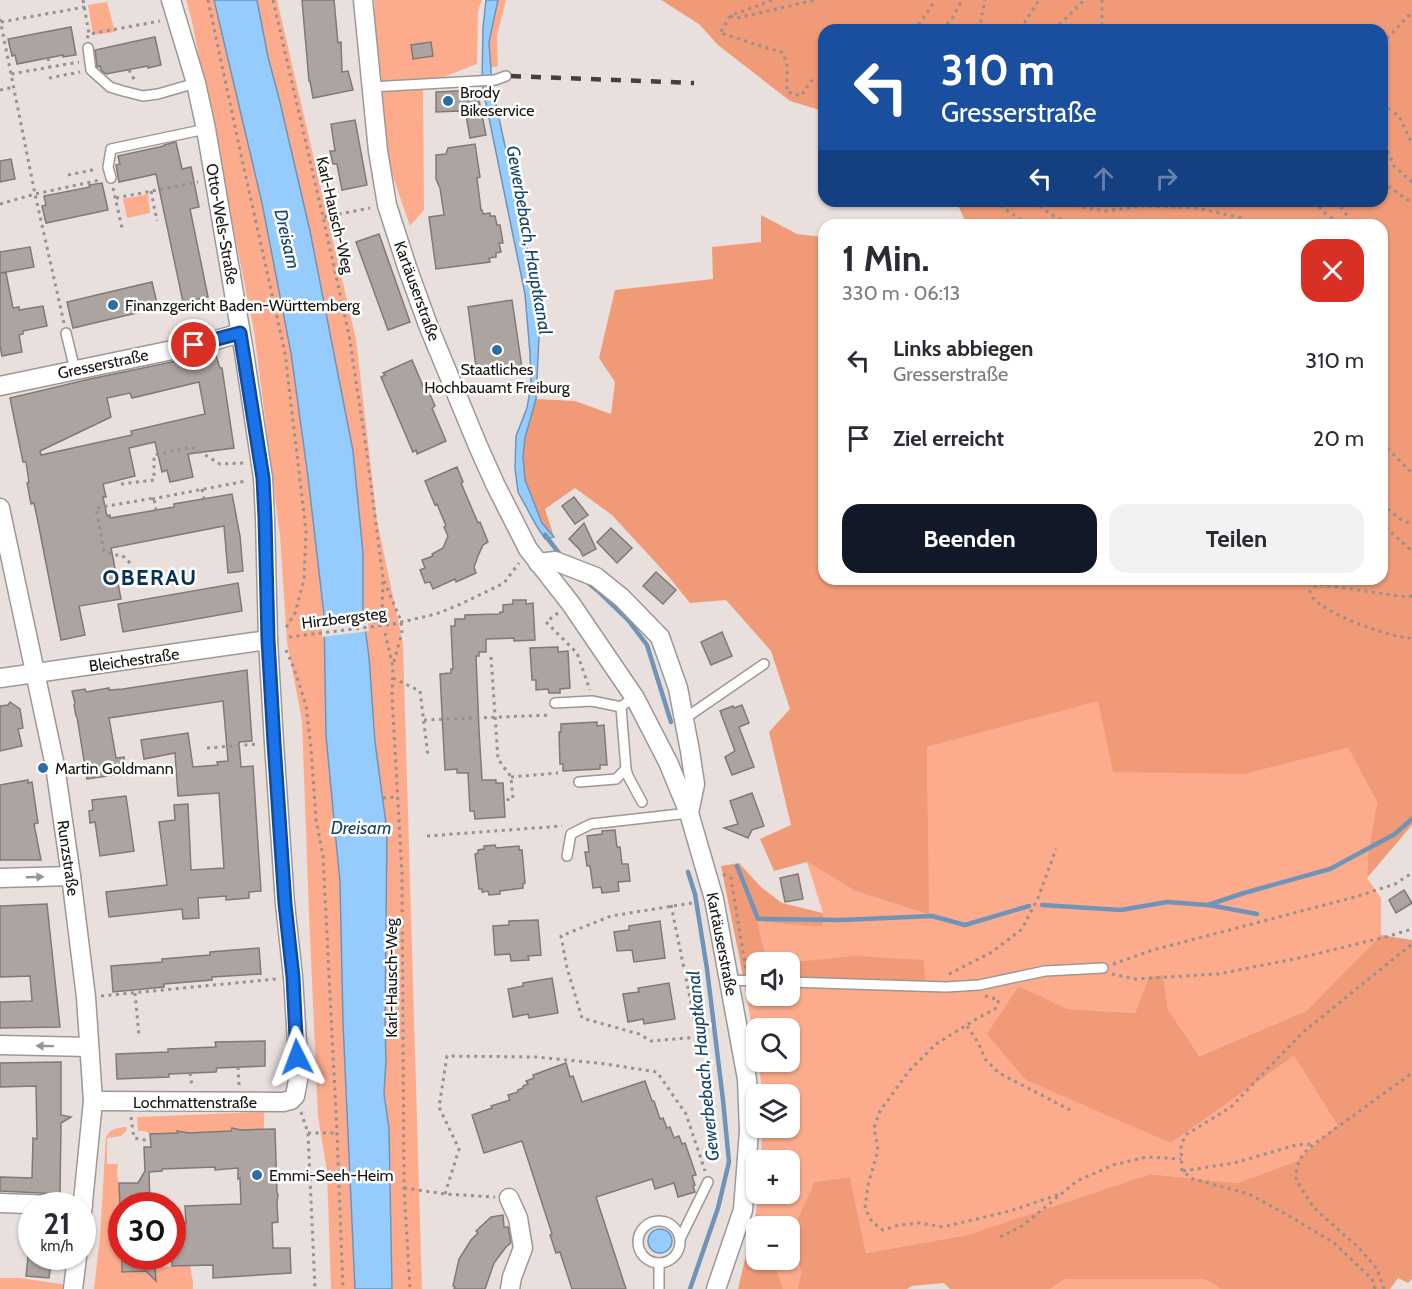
<!DOCTYPE html>
<html lang="de">
<meta charset="utf-8">
<style>
body{margin:0;font-family:Cabin,sans-serif;background:#f2f2f3;color:#2b2b33;height:100vh;display:flex;flex-direction:column;font-size:22px;white-space:nowrap}
*{box-sizing:border-box;margin:0}
p{font-size:20px;color:#7c7c81}
.icon{flex:none;width:33px;height:33px;fill:none;stroke:currentColor;stroke-width:2;stroke-linecap:round;stroke-linejoin:round}
.map{position:relative;flex:1;overflow:hidden}
.drawer{position:absolute;left:818px;top:219px;width:570px;height:366px;display:flex;flex-direction:column;background:#fff;border-radius:18px;box-shadow:0 2px 4px #0004}
.drawer>*{flex:none}
.guide{position:absolute;left:818px;top:24px;width:570px;height:183px;border-radius:18px;box-shadow:0 2px 4px #0004;background:#1a4fa0;color:#fff;overflow:hidden}
.controls{position:absolute;left:746px;top:952px;display:grid;gap:12px}
.controls a{display:grid;place-items:center;width:54px;height:54px;border-radius:12px;background:#fff;box-shadow:0 2px 4px #0004;font-size:30px}
.speed{position:absolute;left:18px;top:1192px;display:flex;gap:12px;font-size:30px;font-weight:700;text-align:center}
.speed>*{display:grid;place-content:center;width:78px;height:78px;border-radius:50%;background:#fff;box-shadow:0 2px 4px #0004;line-height:1}
.speed small{font-size:15px;font-weight:400}
.speed .limit{border:9px solid #d22;background:#fff;color:#111}
.pin{position:absolute;display:grid;place-items:center;width:51px;height:51px;color:#fff;margin:-26px;border:3px solid #fff;border-radius:50%;box-shadow:0 2px 6px #0007}
.me{position:absolute;width:66px;margin:-33px;rotate:357deg;stroke-linejoin:round;filter:drop-shadow(0 0 4px #0008)}
.turn{display:flex;align-items:center;gap:21px;height:126px;padding:0 24px;font-size:27px}
.turn .icon{width:78px;height:78px;stroke-width:2.5}
.turn b{display:block;font-size:42px;line-height:51px}
.lanes{display:flex;align-items:center;height:57px;padding:0 24px;background:#0003;justify-content:center;gap:30px;direction:ltr}
.lanes .off{opacity:.35}
.round{display:grid;place-items:center;flex:none;width:63px;height:63px;border-radius:18px;background:#f2f2f3}
.head{display:flex;align-items:center;justify-content:space-between;height:102px;padding:0 24px}
h1{font-size:36px;font-weight:700;line-height:45px}
.cta{display:flex;gap:12px;margin-top:auto;padding:12px 24px}
.cta a{flex:1;height:69px;border-radius:18px;background:#111827;color:#fff;font-size:24px;font-weight:700;line-height:69px;text-align:center}
.cta a+a{background:#f2f2f3;color:#2b2b33}
ul{padding:0;list-style:none}
li{display:flex;align-items:center;gap:18px;height:78px;padding:0 24px}
li div{flex:1}
li b{display:block;font-size:22px}
li em{font-style:normal}
.map>svg:first-child{display:block}
.green{fill:#fcac8d}
.forest{fill:#f09a77}
.water{fill:#96cbfe;stroke:#6f94b7;stroke-width:1.5}
.pier{fill:#e9e0dd}
.lines{fill:none;stroke-linecap:round;stroke-linejoin:round}
.stream{stroke:#6f94b7;stroke-width:4.5}
.building{fill:#aca4a1;stroke:#817976;stroke-width:1.5;fill-rule:evenodd}
.service-casing{stroke:#9f9794;stroke-width:12}
.minor-casing{stroke:#9f9794;stroke-width:21}
.path{stroke:#97908e;stroke-width:3;stroke-dasharray:3 4.5;stroke-linecap:butt}
.service{stroke:#fff;stroke-width:9}
.minor{stroke:#fff;stroke-width:18}
.rail{stroke:#44403e;stroke-width:4.5;stroke-dasharray:10 10;stroke-linecap:butt}
.path-bridge{stroke:#97908e;stroke-width:3;stroke-dasharray:3 4.5;stroke-linecap:butt}
.oneway{fill:#969594}
.route-casing{stroke:#114b97;stroke-width:15}
.route{stroke:#1a73e8;stroke-width:10}
.poi-dot{fill:#2f6ca3;stroke:#fff;stroke-width:2}
.labels{text-anchor:middle;dominant-baseline:central;stroke-width:5;stroke-linejoin:round;paint-order:stroke}
.poi-label{font-size:16px;fill:#151311;stroke:#fff;text-anchor:start}
.street-label{font-size:16px;fill:#151311;stroke:#fff}
.water-label{font-size:18px;font-style:italic;fill:#14436c;stroke:#fff}
.district-label{font-size:22px;font-weight:bold;letter-spacing:1.5px;fill:#043155;stroke:#fff}
</style>
<div class="map">
<svg width="1412" height="1289" viewBox="0 0 1412 1289">
<rect width="100%" height="100%" fill="#e9e0dd"/>
<g class="green">
<path d="M186,0H277L356,339L377,521L403,644L422,1289H331L327,1171L318,1117L309,914L302,721L287,642L280,536L254,331L191,17Z"/>
<path d="M374,0H482L478,11L477,64L423,85L424,210L410,226L383,148Z"/>
<path d="M498,0H506L497,36L498,66L490,68L489,42Z"/>
<path d="M107,2L115,32L93,35L88,5Z"/>
<path d="M148,194L150,213L127,218L123,199Z"/>
<path d="M1098,700L1245,774L1348,748L1377,802L1368,854L1367,878L1381,898V935L1306,1011L1198,1056L1168,1011L1163,975L1149,976L1135,1013L1068,1009L1019,986L1171,1143L1294,1056L1337,1125L1296,1161L1237,1183L1150,1174L967,1235L866,1253L850,1177L814,1182L792,1232L789,1231V1227H782L756,1213L758,1194H789V1161H761L762,1128H789V1095H763L758,1062H789V1029H756V1050L743,976H756V996H789V978L806,961H769L763,946L756,921L815,927L823,926V913L807,862L855,891L928,915L927,747Z"/>
<path d="M264,1112V1129L189,1133L178,1131V1133L150,1134L145,1131H138L137,1117Z"/>
<path d="M126,1127L127,1130L121,1136L107,1138V1164H118L117,1174L119,1185L122,1257L146,1271H155V1267L190,1266L193,1282V1289H94L100,1236L106,1137C111,1128 117,1128 126,1127Z"/>
<path d="M794,1243L801,1272L798,1289H783L774,1260H789V1244Z"/>
<path d="M0,1278H20L82,1287L81,1289H0Z"/>
<path d="M1065,1279H1204L1221,1289H1050Z"/>
</g>
<g class="forest">
<path d="M661,0H1412V825L1367,878L1368,854L1377,802L1348,748L1245,774L1113,772L1098,701L927,747L929,915L855,891L807,862L774,871L760,839L791,825L769,732L790,709L771,651L726,600L690,603L669,577L612,515L575,488L545,509L554,537L542,523L525,480L523,456L525,438L536,399L575,401L611,414L615,382L599,358L615,290L713,279L712,247L761,242V215L797,234L823,237L824,579H1382V225H967L956,201H1382V30H824L823,111L790,101L718,45L699,24Z"/>
<path d="M739,863L761,887L782,903L823,913V926L815,927L757,921L763,946L769,961H806L854,956L924,960L925,980H847L789,978V963H756V976H743L721,866Z"/>
<path d="M1381,935L1412,940V1279L1408,1283L1398,1278L1390,1289H1221L1204,1279H1065L1050,1289H950L944,1283L912,1286L907,1289H798L801,1272L794,1244H789V1231L792,1232L814,1182L850,1177L866,1253L967,1235L1150,1174L1237,1183L1296,1161L1337,1125L1294,1056L1171,1143L1026,1080L987,1034L1019,986L1068,1009L1135,1013L1149,976L1163,975L1168,1010L1199,1056L1306,1011Z"/>
<path d="M756,1213L782,1227H756V1260H774L783,1289H738Z"/>
</g>
<g class="water">
<path d="M214,0H257L268,57L279,98L310,231L353,451L363,553V613L369,657L375,742L387,831L385,1021L386,1061L384,1094L389,1128L392,1289H355L343,1023L340,882L326,736L324,615L308,477L291,353L262,203Z"/>
<path d="M486,0H498L489,42L492,86L534,280L539,336L536,399L525,438L523,456L525,480L542,523L554,537L545,539L536,525L518,492L515,468L516,436L527,408L531,384L530,353L525,294L482,84L483,28Z"/>
<circle cx="660" cy="1241" r="12"/>
</g>
<path class="pier" d="M368,623L369,631L322,637V628Z"/>
<g class="lines">
<g class="stream">
<path d="M545,535L562,557"/>
<path d="M587,582L598,591L628,620L647,645L671,722"/>
<path d="M737,866L758,919H763L842,920L932,916L965,925L1029,906"/>
<path d="M688,872L695,894L707,969L723,1100L729,1162L718,1208L690,1289"/>
<path d="M1042,905L1121,910L1167,902L1208,905L1244,893L1330,869L1395,834L1412,819"/>
<path d="M1209,905L1257,914"/>
</g>
</g>
<g class="building">
<path d="M302,0H334L338,43L341,42L342,72L348,71L353,90L313,98L310,81H309Z"/>
<path d="M71,27L76,55L63,57V55L17,64L15,55L12,56L8,39Z"/>
<path d="M155,37L161,65L148,68V66L106,74L101,70L100,66L97,67L95,50Z"/>
<path d="M431,42L433,56L413,59L411,45Z"/>
<path d="M477,90L486,135L470,138L466,115L461,114L459,111L436,112V92Z"/>
<path d="M355,120L367,185L342,190L337,164H333L330,151H335L331,124Z"/>
<path d="M176,142L182,169L191,167L199,207L190,209L208,297L183,302L156,174L119,182L116,165L120,164L118,156L164,146V145Z"/>
<path d="M475,144L480,177L477,178L481,210H482L483,214L490,213V216H495L497,225H500L503,243H499L501,252L496,253V257L489,258L490,262L436,269L429,217L444,215L440,188L436,179V155L446,154L448,148Z"/>
<path d="M11,159L15,179L0,182V161Z"/>
<path d="M102,183L108,210L46,223L42,206L46,205L44,196L90,187L89,185Z"/>
<path d="M379,234L410,322L388,330L356,242Z"/>
<path d="M30,247L34,267L1,273H6L13,308L19,307V310L43,306L47,326L23,331V334L19,335L22,352L2,356L0,346V252Z"/>
<path d="M152,282L158,308L73,328L67,302Z"/>
<path d="M512,300L522,368L477,374L468,307Z"/>
<path d="M215,353L220,368H222L234,448L188,454L193,477L170,482L167,470L162,472L155,442L129,448L135,476L103,484L106,497H103L107,516L110,515V518L174,507V504L232,494L240,536L243,571L228,573L224,526L111,548L121,599L79,606L85,635L61,640L38,522L34,503L31,504L27,483L29,482L26,462H23L10,398L90,379ZM199,382L205,414L131,431L132,435L41,455L40,451L111,417L107,398L130,393L132,398Z"/>
<path d="M412,360L426,393L429,392L435,406L432,408L446,441L417,454L416,450L413,452L381,377L385,375L383,373Z"/>
<path d="M457,467L463,482L461,483L478,523L480,522L488,542L483,545L478,556L474,567L476,573L456,582L455,579L433,589L430,582L425,583L420,570L425,568L422,560L433,556L432,554L443,548L448,536L444,527L446,526L437,504L435,505L425,481Z"/>
<path d="M574,497L588,515L575,524L562,506Z"/>
<path d="M584,523L596,549L583,556L580,550L569,539Z"/>
<path d="M611,528L632,548L617,563L597,542Z"/>
<path d="M656,572L676,590L663,604L643,586Z"/>
<path d="M238,583L242,611L123,632L118,604Z"/>
<path d="M513,600H526V604L533,603L535,640L514,641V638L486,639V652H479V656H476L479,730L482,780H496V783H503L505,817L475,819L474,811H470L468,773H457V769L445,770L440,674L451,673V669H453L451,626H455V619H465V615L500,614V612H503V605L513,604Z"/>
<path d="M722,632L732,656L711,665L701,642Z"/>
<path d="M558,647V652L568,651L570,688L560,689V693H549L548,689L536,690V680H532L530,648Z"/>
<path d="M247,670L252,741L239,742L241,767L253,766L261,891L249,892V898L226,900V896L198,898L199,918L183,919L182,909L109,917L106,892L167,885L159,822L175,820L174,805L188,804L191,870L224,868L219,793L178,796L175,753L144,759L141,740L188,733L193,767L218,765L217,762L228,761L223,701L109,718L116,758L124,757L127,773L87,779L77,717L76,716L74,705L75,703L72,691L85,689L86,692L109,688V690L123,689Z"/>
<path d="M10,702L20,709L23,728L18,729L22,746L0,751V706L8,705Z"/>
<path d="M742,705L749,723L739,727L754,767L732,775L725,757L735,751L720,711L733,706L734,708Z"/>
<path d="M597,722V726L604,725L607,765H600V769L563,771V764H560L559,732H561V724Z"/>
<path d="M28,780V783L32,782L38,823L34,824L41,860H0V785Z"/>
<path d="M752,793L764,826L752,830L748,838L724,828L738,824L730,801Z"/>
<path d="M126,796L134,851L100,856L95,822L90,823L89,811L93,810L92,800Z"/>
<path d="M615,830L617,847H620L622,864H628L630,881L618,882L619,891L602,893L601,887L593,888L590,866H587L585,852H589L587,836L602,834V831Z"/>
<path d="M495,845L496,848L519,846V850H522L525,883L523,884V888L500,891V894L489,895L488,891L482,892V889H479L475,854L478,853V850L484,849V846Z"/>
<path d="M798,874L803,899L785,902L780,878Z"/>
<path d="M1404,890L1412,903L1396,913L1389,900Z"/>
<path d="M47,904L60,1027L0,1028V1002L32,1001L30,976L0,977V906Z"/>
<path d="M538,920L541,955L528,956L529,960L511,961L510,954L495,955L493,926L509,925V921Z"/>
<path d="M660,921L665,958L634,962L632,950L617,951L614,932L629,930V926Z"/>
<path d="M259,948L261,974L212,977V980L164,984V987L113,992L111,966L162,962V959L210,955V952Z"/>
<path d="M552,978L558,1013L529,1018L528,1014L513,1017L508,989L523,986V983Z"/>
<path d="M669,983L675,1019L644,1024L643,1019L628,1022L623,994L639,992L638,988Z"/>
<path d="M265,1041V1066L217,1068L216,1072L169,1074V1077L117,1079L116,1054L168,1052V1049L216,1047L215,1042Z"/>
<path d="M61,1062V1115L71,1117L61,1123L60,1194L0,1191V1177L32,1178L33,1138L37,1139L36,1086L0,1087V1063Z"/>
<path d="M566,1063L570,1077L573,1076L582,1102L645,1081L652,1101H654L660,1119L663,1118L667,1128L670,1127L674,1138L679,1136L682,1144L685,1143L696,1175L692,1176L695,1185L693,1186L695,1192L678,1197L674,1183L655,1189L652,1179L596,1197L626,1289H572L560,1252L556,1253L550,1235L552,1234L522,1141L484,1153L472,1115L492,1108L491,1106L510,1100L508,1095L518,1092V1090L523,1088V1086L528,1084L526,1081L534,1078L533,1075Z"/>
<path d="M232,1128L241,1130L275,1129L277,1193L278,1194L277,1204L278,1222L272,1223L273,1248H290L291,1273L213,1278V1265L172,1266V1236H180L179,1224L186,1223L185,1206L241,1204L240,1178L238,1179V1168L215,1170V1167L162,1169V1171L149,1172L150,1206H120L119,1183H138L145,1171L144,1147H151L150,1134L178,1133L177,1131L189,1133L231,1131Z"/>
<path d="M503,1215L504,1227H508L511,1243L506,1247L494,1263L485,1289H454L455,1287L453,1286L459,1259L471,1240L478,1233L476,1231L491,1217Z"/>
<path d="M28,1257H52L49,1278L26,1276Z"/>
<path d="M122,1257H154L156,1281L146,1271L122,1272Z"/>
</g>
<g class="lines">
<g class="service-casing">
<g id="service">
<path d="M88,48L91,70L110,87L123,91L143,96L158,94L196,83"/>
<path d="M371,87L495,80L506,76"/>
<path d="M111,178L108,167L111,149L206,129"/>
<path d="M66,333L75,370"/>
<path d="M555,703L592,701L621,707L626,703"/>
<path d="M621,707L626,769L628,776L642,802"/>
<path d="M684,719L764,664"/>
<path d="M579,782L616,779L626,769"/>
<path d="M567,856L571,834L591,824L689,813"/>
<path d="M729,980L756,981"/>
<path d="M789,982L946,987L979,985L1045,971L1103,968"/>
<circle cx="659" cy="1242" r="21"/>
<path d="M680,1239L708,1182"/>
<path d="M659,1263V1289"/>
</g>
</g>
<g class="minor-casing">
<g id="minor">
<path d="M363,0L378,151L387,205L407,267L428,325L478,446L495,484L528,549L571,604L635,698L668,762L689,813L714,899L747,1079L749,1131L743,1210L716,1289"/>
<path d="M0,386L206,343L240,333"/>
<path d="M0,508L55,766L71,876L86,997L93,1101L82,1212"/>
<path d="M538,563L555,561L596,577L622,598L660,637L678,688L690,751L695,784L689,813"/>
<path d="M0,678L268,640"/>
<path d="M0,878L71,876"/>
<path d="M0,1045L89,1047"/>
<path d="M93,1101L283,1102L291,1100L295,1096L299,1075L293,977L285,904L274,743L268,640L265,518L263,478L244,352L206,129L196,83L171,0"/>
<path d="M509,1198L518,1218L523,1248L512,1277L510,1289"/>
<path d="M0,1203L83,1206"/>
<path d="M73,1289L77,1257"/>
</g>
</g>
<g class="path">
<path d="M83,0L89,34"/>
<path d="M208,0L240,150L285,353L306,531L304,580L295,613L284,631"/>
<path d="M273,0L323,217L349,335L366,447L383,578L382,616"/>
<path d="M772,0L730,16L737,18L815,0"/>
<path d="M1102,0V30"/>
<path d="M730,16L720,33C741,39 761,47 782,52L787,63V92L801,96L811,81H824"/>
<path d="M0,19L11,74"/>
<path d="M1,22L85,7"/>
<path d="M913,30C922,21 929,11 935,0"/>
<path d="M942,30L953,17L962,0"/>
<path d="M979,30L985,0"/>
<path d="M1022,30L1023,25L1039,0"/>
<path d="M1054,30L1084,0"/>
<path d="M87,38L89,34L160,21"/>
<path d="M1382,44L1412,12"/>
<path d="M48,58L50,68"/>
<path d="M129,70L135,81"/>
<path d="M49,78L80,72"/>
<path d="M0,90L14,87"/>
<path d="M1382,104L1399,116L1412,144"/>
<path d="M1382,137L1394,166L1412,182"/>
<path d="M68,175L97,169"/>
<path d="M1382,182L1408,200L1412,204"/>
<path d="M113,188L122,228"/>
<path d="M151,191L157,221"/>
<path d="M116,198L198,182"/>
<path d="M994,201L1028,225"/>
<path d="M1034,201C1045,212 1059,219 1073,225"/>
<path d="M1061,201L1067,204L1105,211L1144,206L1196,208L1243,218L1252,225"/>
<path d="M1132,201L1142,205"/>
<path d="M1314,201L1325,213L1341,225"/>
<path d="M1336,201L1354,225"/>
<path d="M0,204L35,194L100,180"/>
<path d="M324,217L370,208"/>
<path d="M64,323L35,194L11,74L79,62"/>
<path d="M1382,443L1412,473"/>
<path d="M121,484L154,480V455L192,447L220,464L244,463"/>
<path d="M202,489L204,499"/>
<path d="M152,499L246,481"/>
<path d="M1382,504L1400,519L1412,524"/>
<path d="M1382,521L1385,527L1412,551"/>
<path d="M130,563L122,555H113L104,551L96,508L154,498L156,510"/>
<path d="M384,581L401,621L402,633L393,665"/>
<path d="M1412,596L1406,597L1317,584L1310,591C1311,593 1312,598 1314,599C1329,615 1390,638 1412,638"/>
<path d="M558,613L546,622L577,653L590,690"/>
<path d="M393,624L436,614L461,604L504,583L519,563"/>
<path d="M385,633L393,667L392,696L402,874L404,1188L410,1289"/>
<path d="M286,650L294,668L306,705L311,748L316,819L323,856L337,1133L343,1289"/>
<path d="M491,657L498,759L511,777L513,799L504,800"/>
<path d="M393,678L420,691L428,756"/>
<path d="M424,720L551,715"/>
<path d="M207,748L257,744"/>
<path d="M511,777L558,773"/>
<path d="M383,798L398,797"/>
<path d="M427,836L562,826"/>
<path d="M723,874L731,878L746,970"/>
<path d="M671,905L698,1037L651,1041L639,1034L582,1018L567,968L561,936L611,916L698,902"/>
<path d="M1113,964L1153,950L1355,897L1395,884L1412,873"/>
<path d="M949,974L992,952L1022,929L1038,898L1056,849"/>
<path d="M1112,974L1135,979L1218,974L1304,957L1389,936L1412,929"/>
<path d="M135,993L139,1036"/>
<path d="M101,996L276,979"/>
<path d="M985,996L999,1000L995,1009L978,1018L936,1044L909,1071L880,1111L874,1128L878,1150L868,1185L865,1208L872,1222L883,1230L899,1225L920,1223L943,1227L1010,1211L1060,1194"/>
<path d="M967,1026L979,1044L985,1059L999,1073L1070,1110"/>
<path d="M238,1067L239,1085"/>
<path d="M190,1073L192,1085"/>
<path d="M301,1112L308,1133L315,1289"/>
<path d="M131,1117L134,1138L150,1141"/>
<path d="M308,1133H337"/>
<path d="M1183,1171L1234,1163L1296,1145L1314,1144"/>
<path d="M404,1188L445,1194L495,1197"/>
<path d="M445,1194L459,1149L439,1107L447,1056L536,1057L606,1064L657,1072L686,1114L705,1171"/>
<path d="M1000,1237L1022,1226L1077,1181L1113,1165L1146,1157L1181,1159"/>
<path d="M1375,1289L1372,1279L1334,1243L1291,1217L1249,1194L1193,1179L1182,1171L1181,1144L1187,1134L1231,1107L1302,1033L1412,944"/>
<path d="M1384,1289L1377,1269L1359,1248L1314,1208L1296,1180L1297,1166L1303,1154L1314,1144L1412,1073"/>
</g>
<use href="#service" class="service"/>
<use href="#minor" class="minor"/>
<path class="rail" d="M511,76L694,83"/>
<path class="path-bridge" d="M289,637L393,624"/>
</g>
<defs><path id="oneway-solid" d="M-6-.8H1V-3.2L6.5 0L1 3.2V.8H-6Z" transform="scale(1.5)"/></defs>
<g class="oneway">
<use href="#oneway-solid" transform="translate(35 877) rotate(-2)"/>
<use href="#oneway-solid" transform="translate(45 1046) rotate(-179)"/>
</g>
<g class="lines">
<g class="route-casing">
<path id="route" d="M194,345L240,333L263,478L265,518L268,640L274,743L285,904L293,977L297,1057"/>
</g>
<use href="#route" class="route"/>
</g>
<g class="poi-dot">
<circle cx="448" cy="101" r="6"/>
<circle cx="113" cy="305" r="6"/>
<circle cx="497" cy="350" r="6"/>
<circle cx="43" cy="768" r="6"/>
<circle cx="257" cy="1175" r="6"/>
</g>
<g class="labels">
<g class="poi-label">
<text x="460" y="92">Brody<tspan x="460" dy="18">Bikeservice</tspan></text>
<text x="125" y="305">Finanzgericht Baden-Württemberg</text>
<text x="497" y="369" text-anchor="middle">Staatliches<tspan x="497" dy="18">Hochbauamt Freiburg</tspan></text>
<text x="55" y="768">Martin Goldmann</text>
<text x="269" y="1175">Emmi-Seeh-Heim</text>
</g>
<g class="street-label">
<text transform="translate(335 215) rotate(77)">Karl-Hausch-Weg</text>
<text transform="translate(222 224) rotate(80)">Otto-Wels-Straße</text>
<text transform="translate(417 291) rotate(70)">Kartäuserstraße</text>
<text transform="translate(103 364) rotate(-12)">Gresserstraße</text>
<text transform="translate(344 618) rotate(-7)">Hirzbergsteg</text>
<text transform="translate(134 660) rotate(-8)">Bleichestraße</text>
<text transform="translate(68 858) rotate(82)">Runzstraße</text>
<text transform="translate(722 944) rotate(79)">Kartäuserstraße</text>
<text transform="translate(391 978) rotate(-90)">Karl-Hausch-Weg</text>
<text x="195" y="1102">Lochmattenstraße</text>
</g>
<g class="water-label">
<text transform="translate(287 239) rotate(77)">Dreisam</text>
<text transform="translate(529 240) rotate(80)">Gewerbebach, Hauptkanal</text>
<text x="361" y="828">Dreisam</text>
<text transform="translate(703 1066) rotate(-96)">Gewerbebach, Hauptkanal</text>
</g>
<g class="district-label">
<text x="150" y="577">OBERAU</text>
</g>
</g>
</svg>
<div class="controls">
<a><svg class="icon" aria-label="sound" viewBox="0 0 24 24"><path d="M4 9h4l5-4v14l-5-4H4zM17 9q2 3 0 6"/></svg></a>
<a><svg class="icon" aria-label="search" viewBox="0 0 24 24"><circle cx="10" cy="10" r="6"/><path d="M15 15l6 6"/></svg></a>
<a><svg class="icon" aria-label="layers" viewBox="0 0 24 24"><path d="M12 4l9 5-9 5-9-5zM3 14l9 5 9-5"/></svg></a>
<a>+</a>
<a>−</a>
</div>
<div class="speed"><div>21<small>km/h</small></div><div class="limit">30</div></div>
<div class="pin" style="left:194px;top:345px;background:#d93025"><svg class="icon" aria-label="arrive" viewBox="0 0 24 24"><path d="M6 21V4h12l-3 4 3 4H6"/></svg></div>
<svg class="me" style="left:297px;top:1057px" viewBox="-20 -20 40 40"><path d="M0-17L14 15 0 8-14 15z" fill="#1a73e8" stroke="#fff" stroke-width="4"/></svg>
<div class="guide">
<div class="turn"><svg class="icon" aria-label="left" viewBox="0 0 24 24"><path d="M17 20v-9H6M10 6l-5 5 5 5"/></svg><div><b>310 m</b>Gresserstraße</div></div>
<div class="lanes"><svg class="icon" aria-label="left" viewBox="0 0 24 24"><path d="M17 20v-9H6M10 6l-5 5 5 5"/></svg><svg class="icon off" aria-label="ahead" viewBox="0 0 24 24"><path d="M12 20V5M6 11l6-6 6 6"/></svg><svg class="icon off" aria-label="right" viewBox="0 0 24 24"><path d="M7 20v-9h11M14 6l5 5-5 5"/></svg></div>
</div>
<section class="drawer">
<div class="head"><div><h1>1 Min.</h1><p>330 m · 06:13</p></div><a class="round" style="background:#d93025;color:#fff"><svg class="icon" aria-label="close" viewBox="0 0 24 24"><path d="M6 6l12 12M18 6L6 18"/></svg></a></div>
<ul>
<li><svg class="icon" aria-label="left" viewBox="0 0 24 24"><path d="M17 20v-9H6M10 6l-5 5 5 5"/></svg><div><b>Links abbiegen</b><p>Gresserstraße</p></div><em>310 m</em></li>
<li><svg class="icon" aria-label="arrive" viewBox="0 0 24 24"><path d="M6 21V4h12l-3 4 3 4H6"/></svg><div><b>Ziel erreicht</b></div><em>20 m</em></li>
</ul>
<div class="cta"><a>Beenden</a><a>Teilen</a></div>
</section>
</div>
